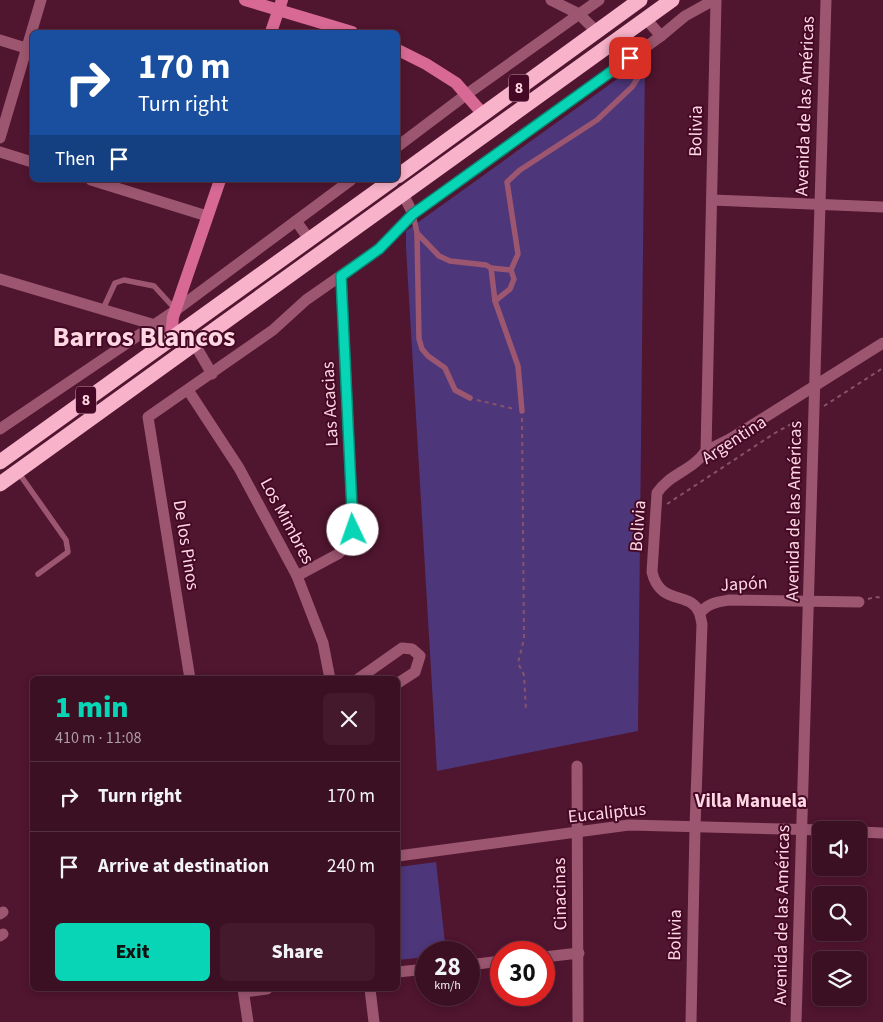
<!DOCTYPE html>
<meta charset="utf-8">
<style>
body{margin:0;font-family:"Source Sans 3",sans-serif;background:#43192b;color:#f1f3f6;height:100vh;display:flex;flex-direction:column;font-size:19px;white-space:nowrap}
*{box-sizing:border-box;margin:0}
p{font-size:16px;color:#ac9da6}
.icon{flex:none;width:28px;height:28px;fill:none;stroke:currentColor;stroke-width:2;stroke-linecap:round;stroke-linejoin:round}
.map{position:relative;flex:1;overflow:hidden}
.panel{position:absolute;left:30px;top:676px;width:370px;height:315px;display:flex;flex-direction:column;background:#3c1023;border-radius:8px;box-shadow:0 2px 8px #0003,0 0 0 1px #553041}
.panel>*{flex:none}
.hud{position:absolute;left:30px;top:30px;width:370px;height:152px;border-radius:8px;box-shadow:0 2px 8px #0003,0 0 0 1px #553041;background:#1a4fa0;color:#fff;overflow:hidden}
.buttons{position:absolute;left:812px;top:821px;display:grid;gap:10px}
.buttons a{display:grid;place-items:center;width:55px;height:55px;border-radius:8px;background:#3c1023;box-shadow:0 2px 8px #0003,0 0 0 1px #553041;font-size:25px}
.speed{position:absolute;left:415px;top:941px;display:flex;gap:10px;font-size:25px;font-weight:700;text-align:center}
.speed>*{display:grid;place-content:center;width:65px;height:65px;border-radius:50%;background:#3c1023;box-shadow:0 2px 8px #0003,0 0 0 1px #553041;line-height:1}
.speed small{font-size:12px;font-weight:400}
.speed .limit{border:8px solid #d22;background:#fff;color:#111}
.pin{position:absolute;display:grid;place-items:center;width:42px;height:42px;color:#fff;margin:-21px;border-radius:10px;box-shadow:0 2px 8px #0006}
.me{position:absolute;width:55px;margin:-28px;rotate:357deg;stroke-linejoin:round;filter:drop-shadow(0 0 4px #0008)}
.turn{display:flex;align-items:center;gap:18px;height:105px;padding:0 25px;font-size:22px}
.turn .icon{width:65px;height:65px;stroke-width:2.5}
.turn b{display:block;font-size:35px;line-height:42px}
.then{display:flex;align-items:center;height:48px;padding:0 25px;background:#0003;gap:10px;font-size:19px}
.round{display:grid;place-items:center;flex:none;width:52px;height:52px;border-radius:8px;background:#43192b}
.overview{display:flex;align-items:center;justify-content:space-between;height:85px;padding:0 25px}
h1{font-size:30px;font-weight:800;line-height:38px;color:#08d5b5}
.action{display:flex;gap:10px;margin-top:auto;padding:10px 25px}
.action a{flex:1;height:58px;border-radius:8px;background:#08d5b5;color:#111;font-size:20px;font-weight:800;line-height:58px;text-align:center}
.action a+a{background:#43192b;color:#f1f3f6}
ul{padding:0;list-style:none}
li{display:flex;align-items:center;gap:15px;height:70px;padding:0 25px;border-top:1px solid #553041}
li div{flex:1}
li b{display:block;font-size:19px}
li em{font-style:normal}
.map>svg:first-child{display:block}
.green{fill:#4d367a}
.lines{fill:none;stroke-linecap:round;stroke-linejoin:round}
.path{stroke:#885369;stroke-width:2;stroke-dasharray:4 4;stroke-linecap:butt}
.lane{stroke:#9c5670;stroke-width:5.5}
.street{stroke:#9c5670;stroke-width:11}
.secondary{stroke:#d86995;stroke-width:12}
.highway{stroke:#f8b2ca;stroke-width:15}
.route-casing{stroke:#058a76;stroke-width:12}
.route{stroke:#08d5b5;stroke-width:9}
.labels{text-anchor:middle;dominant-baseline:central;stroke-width:4;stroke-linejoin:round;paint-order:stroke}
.shield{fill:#450925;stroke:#c699aa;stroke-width:1}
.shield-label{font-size:16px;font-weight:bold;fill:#fed7e3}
.street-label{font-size:18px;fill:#fed7e3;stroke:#450925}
.neighbourhood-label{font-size:19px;font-weight:bold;fill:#fed7e3;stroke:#450925}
.town-label{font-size:28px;font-weight:bold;fill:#fed7e3;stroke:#450925}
</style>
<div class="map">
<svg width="883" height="1022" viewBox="0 0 883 1022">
<rect width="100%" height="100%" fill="#50152f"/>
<g class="green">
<path d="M645,59L638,731L437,771L406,248V231Z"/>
<path d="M436,862L446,952H426V957L398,960V867Z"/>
</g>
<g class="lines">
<g class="path">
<path d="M477,400L514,409"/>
<path d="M824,406L883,368"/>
<path d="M522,418L524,639L518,663L524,675L526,711"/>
<path d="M667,504L775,433L802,418"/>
<path d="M868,599L875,597L883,598"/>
</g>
<g class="lane">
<path d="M413,214L417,233L419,339L422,349L428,356L445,368L455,390L470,398"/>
<path d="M417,233L439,256L450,261L486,265L491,268L495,301L518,366L522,411"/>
<path d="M491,268L511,270L514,279L510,289L495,301"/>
<path d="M511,270L518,254L507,182L520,170L597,120L632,87L644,68L645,47"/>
<path d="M103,309L115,283L124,280L154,286L176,310"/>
<path d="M18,472L66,540L68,552L38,574"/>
</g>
<g class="street">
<path d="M551,0L579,14L597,32"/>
<path d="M646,19L661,36L685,16L714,0"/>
<path d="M0,40L32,50"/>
<path d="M0,138L41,0"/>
<path d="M398,146L467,94L599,0"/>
<path d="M0,152L32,162"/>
<path d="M91,180L207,216"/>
<path d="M712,200L883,207"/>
<path d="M413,214L661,36"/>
<path d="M296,221L309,239"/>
<path d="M0,279L172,330"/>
<path d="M194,343L212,374"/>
<path d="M188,390L239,468L297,576L323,643L330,679"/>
<path d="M0,429L176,310L351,180"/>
<path d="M706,451L730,439L883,343"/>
<path d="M297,576L338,554L348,544L353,530L341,276"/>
<path d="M700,613C708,603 717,602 729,600L859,602"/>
<path d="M190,679L148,417L273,330L306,300L379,249L413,214L403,194"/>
<path d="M358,679L402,648L412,649L420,656L415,672L398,683"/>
<path d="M577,766L578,1022"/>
<path d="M859,832L883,833"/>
<path d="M398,856L629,825L821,830"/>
<path d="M0,914L3,912"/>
<path d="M0,936L3,934"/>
<path d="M544,957L579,953"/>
<path d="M469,965L501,961"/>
<path d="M398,972L426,969"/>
<path d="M243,989L248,1022"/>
<path d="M370,989L374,1022"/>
<path d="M244,992L267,989"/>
<path d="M691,1022L695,827L702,624C701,621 701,616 699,612C690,591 660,606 652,572L657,493C669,474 692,471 706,451L716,0"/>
<path d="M796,1022L826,0"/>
</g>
<g class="secondary">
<path d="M245,0L352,32"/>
<path d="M271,32L282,0"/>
<path d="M398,50L426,64L456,83L483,114"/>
<path d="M171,338L173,317L220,180"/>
</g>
<g class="highway">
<path d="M398,176L640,0"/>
<path d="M0,462L392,180"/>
<path d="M0,484L672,0"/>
</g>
</g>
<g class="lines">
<g class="route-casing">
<path id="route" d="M353,530L341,276L379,249L413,214L630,58"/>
</g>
<use href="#route" class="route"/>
</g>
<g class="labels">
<g class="shield">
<rect x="509" y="74.5" width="20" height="27" rx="4"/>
<rect x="76" y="386.5" width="20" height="27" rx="4"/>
</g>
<g class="shield-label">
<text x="519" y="88">8</text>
<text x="86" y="400">8</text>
</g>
<g class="street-label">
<text transform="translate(805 106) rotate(-88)">Avenida de las Américas</text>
<text transform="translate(696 131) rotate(-89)">Bolivia</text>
<text transform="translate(330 404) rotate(-93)">Las Acacias</text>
<text transform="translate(734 440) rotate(-33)">Argentina</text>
<text transform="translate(794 511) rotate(-89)">Avenida de las Américas</text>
<text transform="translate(287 521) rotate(62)">Los Mimbres</text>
<text transform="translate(638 526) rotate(-86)">Bolivia</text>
<text transform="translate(186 545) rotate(81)">De los Pinos</text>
<text transform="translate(744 584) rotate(-3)">Japón</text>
<text transform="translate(607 813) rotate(-6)">Eucaliptus</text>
<text transform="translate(560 894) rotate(-91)">Cinacinas</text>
<text transform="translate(782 915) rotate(-89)">Avenida de las Américas</text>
<text transform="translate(675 935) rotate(-89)">Bolivia</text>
</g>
<g class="neighbourhood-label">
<text x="751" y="801">Villa Manuela</text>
</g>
<g class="town-label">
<text x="144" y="337">Barros Blancos</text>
</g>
</g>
</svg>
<div class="buttons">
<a><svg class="icon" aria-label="sound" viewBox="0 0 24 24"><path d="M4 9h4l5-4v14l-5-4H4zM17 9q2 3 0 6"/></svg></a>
<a><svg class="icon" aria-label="search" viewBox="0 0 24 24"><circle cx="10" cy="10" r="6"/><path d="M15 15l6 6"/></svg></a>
<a><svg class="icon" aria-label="layers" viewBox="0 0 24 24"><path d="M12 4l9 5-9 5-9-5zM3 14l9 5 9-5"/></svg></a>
</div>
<div class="speed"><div>28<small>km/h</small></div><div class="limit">30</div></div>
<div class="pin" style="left:630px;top:58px;background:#d93025"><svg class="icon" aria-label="arrive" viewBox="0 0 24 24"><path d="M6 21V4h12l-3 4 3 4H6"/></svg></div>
<svg class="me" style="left:353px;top:530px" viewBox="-20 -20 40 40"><circle r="19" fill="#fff"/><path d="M0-13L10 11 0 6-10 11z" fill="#08d5b5"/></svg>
<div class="hud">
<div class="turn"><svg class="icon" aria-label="right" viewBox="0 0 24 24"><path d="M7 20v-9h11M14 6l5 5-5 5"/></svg><div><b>170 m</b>Turn right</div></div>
<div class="then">Then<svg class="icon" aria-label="arrive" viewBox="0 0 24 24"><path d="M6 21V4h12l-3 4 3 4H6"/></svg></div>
</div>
<section class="panel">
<div class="overview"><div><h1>1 min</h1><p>410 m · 11:08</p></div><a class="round"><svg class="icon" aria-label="close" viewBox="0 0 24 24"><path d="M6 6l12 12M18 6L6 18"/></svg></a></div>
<ul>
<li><svg class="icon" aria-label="right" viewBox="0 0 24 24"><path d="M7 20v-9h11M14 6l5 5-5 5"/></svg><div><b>Turn right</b></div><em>170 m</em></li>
<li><svg class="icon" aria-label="arrive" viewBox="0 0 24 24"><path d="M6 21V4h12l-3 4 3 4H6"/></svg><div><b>Arrive at destination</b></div><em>240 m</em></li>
</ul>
<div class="action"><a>Exit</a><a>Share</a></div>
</section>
</div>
